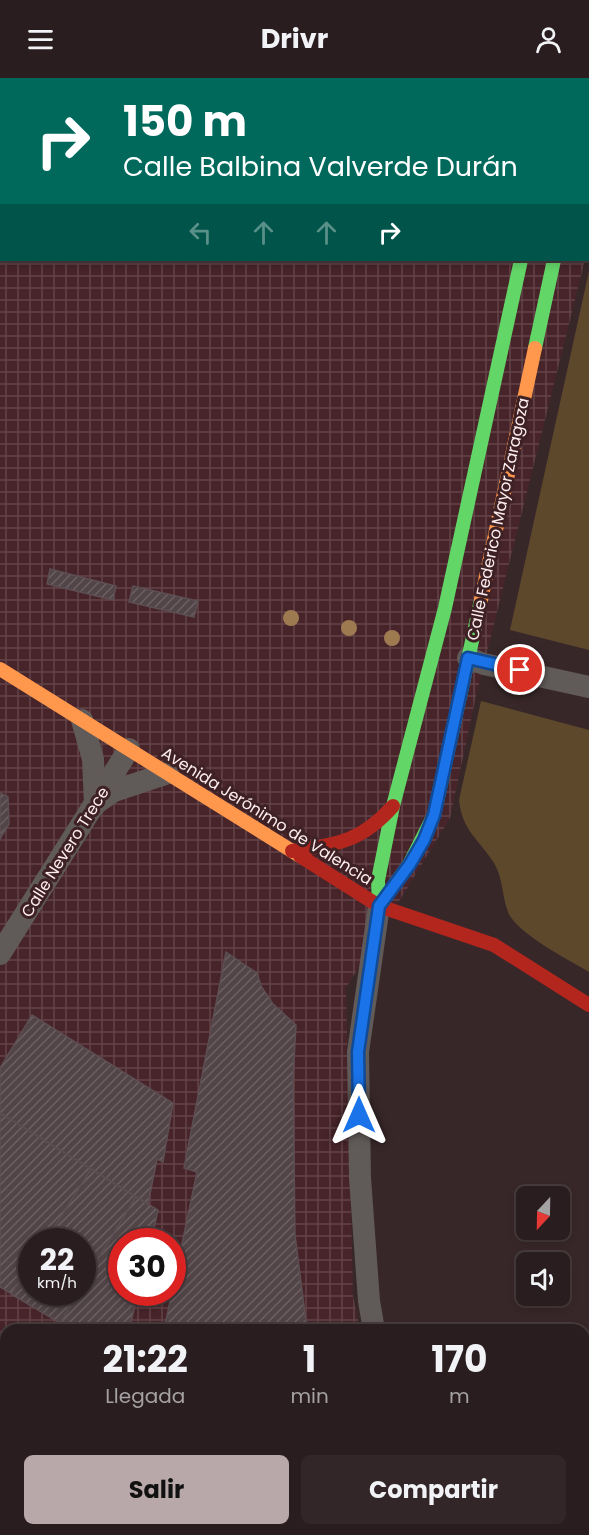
<!DOCTYPE html>
<html lang="es">
<meta charset="utf-8">
<style>
body{margin:0;font-family:Poppins,sans-serif;background:#322628;color:#f1f3f6;height:100vh;display:flex;flex-direction:column;font-size:22px;white-space:nowrap}
*{box-sizing:border-box;margin:0}
p{font-size:20px;color:#a5a2a4}
.icon{flex:none;width:33px;height:33px;fill:none;stroke:currentColor;stroke-width:2;stroke-linecap:round;stroke-linejoin:round}
.map{position:relative;flex:1;overflow:hidden}
.sheet{position:absolute;left:0px;top:1246px;width:590px;height:212px;display:flex;flex-direction:column;background:#2a1d1f;border-radius:18px 18px 0 0;box-shadow:0 3px 9px #0003,0 0 0 2px #463b3d}
.sheet>*{flex:none}
.banner{position:absolute;left:0px;top:0px;width:590px;height:183px;box-shadow:0 3px 9px #0003,0 0 0 2px #463b3d;background:#00695c;color:#fff;overflow:hidden}
.needle{width:39px;rotate:202deg}
.controls{position:absolute;left:516px;top:1108px;display:grid;gap:12px}
.controls a{display:grid;place-items:center;width:54px;height:54px;border-radius:9px;background:#2a1d1f;box-shadow:0 3px 9px #0003,0 0 0 2px #463b3d;font-size:30px}
.speed{position:absolute;left:18px;top:1150px;display:flex;gap:12px;font-size:30px;font-weight:700;text-align:center}
.speed>*{display:grid;place-content:center;width:78px;height:78px;border-radius:50%;background:#2a1d1f;box-shadow:0 3px 9px #0003,0 0 0 2px #463b3d;line-height:1}
.speed small{font-size:15px;font-weight:400}
.speed .limit{border:9px solid #d22;background:#fff;color:#111}
.pin{position:absolute;display:grid;place-items:center;width:51px;height:51px;color:#fff;margin:-26px;border:3px solid #fff;border-radius:50%;box-shadow:0 2px 6px #0007}
.me{position:absolute;width:66px;margin:-33px;rotate:0deg;stroke-linejoin:round;filter:drop-shadow(0 0 4px #0008)}
.turn{display:flex;align-items:center;gap:21px;height:126px;padding:0 24px;font-size:27px}
.turn .icon{width:78px;height:78px;stroke-width:2.5}
.turn b{display:block;font-size:42px;line-height:51px}
.lanes{display:flex;align-items:center;height:57px;padding:0 24px;background:#0003;justify-content:center;gap:30px;direction:ltr}
.lanes .off{opacity:.35}
.eta{display:flex;justify-content:space-evenly;align-items:center;height:102px;text-align:center}
.eta b{font-size:36px;font-weight:700;line-height:42px}
.cta{display:flex;gap:12px;margin-top:auto;padding:12px 24px}
.cta a{flex:1;height:69px;border-radius:9px;background:#b9a8a9;color:#111;font-size:24px;font-weight:700;line-height:69px;text-align:center}
.cta a+a{background:#322628;color:#f1f3f6}
header{display:flex;justify-content:space-between;align-items:center;height:78px;padding:0 24px;background:#2a1d1f;font-size:27px;font-weight:700}
.map>svg:first-child{display:block}
.industrial{fill:url(#industrial-grid);fill-rule:evenodd}
.green{fill:#5d482c}
.building{fill:url(#building-hatch);stroke:#5c4e53;stroke-width:1.5}
.lines{fill:none;stroke-linecap:round;stroke-linejoin:round}
.path{stroke:#6d6664;stroke-width:4;stroke-dasharray:1.5 4.5;stroke-linecap:butt}
.street{stroke:#605a58;stroke-width:22}
.fast{stroke:#63d668;stroke-width:14}
.slow{stroke:#ff974d;stroke-width:14}
.jam{stroke:#b3261e;stroke-width:14}
.tree{fill:#9e7a51}
.route-casing{stroke:#114b97;stroke-width:15}
.route{stroke:#1a73e8;stroke-width:10}
.labels{text-anchor:middle;dominant-baseline:central;stroke-width:6;stroke-linejoin:round;paint-order:stroke}
.street-label{font-size:16px;fill:#feedee;stroke:#3e2124}
</style>
<header><svg class="icon" aria-label="menu" viewBox="0 0 24 24"><path d="M4 6h16M4 12h16M4 18h16"/></svg>Drivr<svg class="icon" aria-label="person" viewBox="0 0 24 24"><circle cx="12" cy="8" r="4"/><path d="M4 21q1-7 8-7t8 7"/></svg></header>
<div class="map">
<svg width="589" height="1457" viewBox="0 0 589 1457">
<defs>
<pattern id="industrial-grid" width="8" height="8" patternUnits="userSpaceOnUse" patternTransform="scale(1.5)"><rect width="8" height="8" fill="#472429"/><path d="M0 4h8M4 0v8" fill="none" stroke="#634448"/></pattern>
<pattern id="building-hatch" width="6" height="6" patternUnits="userSpaceOnUse" patternTransform="scale(1.5)"><rect width="6" height="6" fill="#524548"/><path d="M-1 1l2-2M0 6l6-6M5 7l2-2" fill="none" stroke="#6c6063"/></pattern>
</defs>
<rect width="100%" height="100%" fill="#382729"/>
<path class="industrial" d="M0,0H589L588,168V2H2V182H585L476,618L450,740L346,910L353,1218L360,1252H6V1452H404L406,1457H0ZM32,1164H82V1215H32ZM122,1164H172V1215H122Z"/>
<g class="green">
<path d="M589,193V572L510,552Z"/>
<path d="M481,623L589,652V894C569,882 516,855 508,834C502,818 503,800 494,785C479,761 462,753 459,722Z"/>
</g>
<g class="building">
<path d="M50,491L116,508L113,522L47,506Z"/>
<path d="M133,508L198,523L194,539L129,524Z"/>
<path d="M0,715L8,719L9,746L0,761Z"/>
<path d="M226,874L257,895L261,908L273,926L296,947L293,1001L295,1157L307,1252H164L197,1094L184,1090Z"/>
<path d="M32,937L173,1025L163,1084L157,1081L148,1126L0,1035V990Z"/>
<path d="M0,1035L91,1091L49,1164H32V1193L17,1219L0,1209Z"/>
<path d="M91,1091L136,1119L82,1207V1164H45Z"/>
<path d="M136,1119L158,1132L151,1164H122V1215H138L129,1252H74L60,1245L78,1215H82V1207Z"/>
<path d="M32,1184V1215H78L60,1245L11,1216Z"/>
<path d="M0,1350L6,1353V1432L0,1442Z"/>
<path d="M102,1452H217L254,1457H101Z"/>
</g>
<g class="lines">
<path class="path" d="M588,129L589,125"/>
<g class="street">
<path d="M468,580L484,586L589,609"/>
<path d="M82,642L93,681L95,727"/>
<path d="M98,724L114,713L168,695"/>
<path d="M0,876L129,671"/>
<path d="M374,1252L369,1223L360,1100L358,974L379,828"/>
<path d="M0,1286L6,1290"/>
<path d="M419,1452L421,1457"/>
</g>
<g class="fast">
<path d="M560,0V2"/>
<path d="M535,270L554,182"/>
<path d="M379,828L410,785L434,737L481,522"/>
<path d="M379,828L378,802L393,728L445,530L521,182"/>
</g>
<g class="slow">
<path d="M588,22L589,17"/>
<path d="M481,522L535,270"/>
<path d="M0,591L300,778"/>
</g>
<g class="jam">
<path d="M292,773C338,766 361,764 393,728"/>
<path d="M300,778L379,828L494,867L589,927"/>
</g>
</g>
<g class="tree">
<circle cx="291" cy="540" r="8"/>
<circle cx="349" cy="550" r="8"/>
<circle cx="392" cy="560" r="8"/>
</g>
<g class="lines">
<g class="route-casing">
<path id="route" d="M359,1037L358,974L379,828L410,786L424,762L434,737L468,580L520,592"/>
</g>
<use href="#route" class="route"/>
</g>
<g class="labels">
<g class="street-label">
<text transform="translate(498 441) rotate(-78)">Calle Federico Mayor Zaragoza</text>
<text transform="translate(267 738) rotate(32)">Avenida Jerónimo de Valencia</text>
<text transform="translate(65 774) rotate(-58)">Calle Nevero Trece</text>
</g>
</g>
</svg>
<div class="controls">
<a><svg class="needle" viewBox="-14 -14 28 28"><path d="M0-13l5 13h-10z" fill="#e53935"/><path d="M0 13l5-13h-10z" fill="#a5a2a4"/></svg></a>
<a><svg class="icon" aria-label="sound" viewBox="0 0 24 24"><path d="M4 9h4l5-4v14l-5-4H4zM17 9q2 3 0 6"/></svg></a>
</div>
<div class="speed"><div>22<small>km/h</small></div><div class="limit">30</div></div>
<div class="pin" style="left:520px;top:592px;background:#d93025"><svg class="icon" aria-label="arrive" viewBox="0 0 24 24"><path d="M6 21V4h12l-3 4 3 4H6"/></svg></div>
<svg class="me" style="left:359px;top:1037px" viewBox="-20 -20 40 40"><path d="M0-17L14 15 0 8-14 15z" fill="#1a73e8" stroke="#fff" stroke-width="4"/></svg>
<div class="banner">
<div class="turn"><svg class="icon" aria-label="right" viewBox="0 0 24 24"><path d="M7 20v-9h11M14 6l5 5-5 5"/></svg><div><b>150 m</b>Calle Balbina Valverde Durán</div></div>
<div class="lanes"><svg class="icon off" aria-label="left" viewBox="0 0 24 24"><path d="M17 20v-9H6M10 6l-5 5 5 5"/></svg><svg class="icon off" aria-label="ahead" viewBox="0 0 24 24"><path d="M12 20V5M6 11l6-6 6 6"/></svg><svg class="icon off" aria-label="ahead" viewBox="0 0 24 24"><path d="M12 20V5M6 11l6-6 6 6"/></svg><svg class="icon" aria-label="right" viewBox="0 0 24 24"><path d="M7 20v-9h11M14 6l5 5-5 5"/></svg></div>
</div>
<section class="sheet">
<div class="eta">
<div><b>21:22</b><p>Llegada</p></div>
<div><b>1</b><p>min</p></div>
<div><b>170</b><p>m</p></div>
</div>
<div class="cta"><a>Salir</a><a>Compartir</a></div>
</section>
</div>
